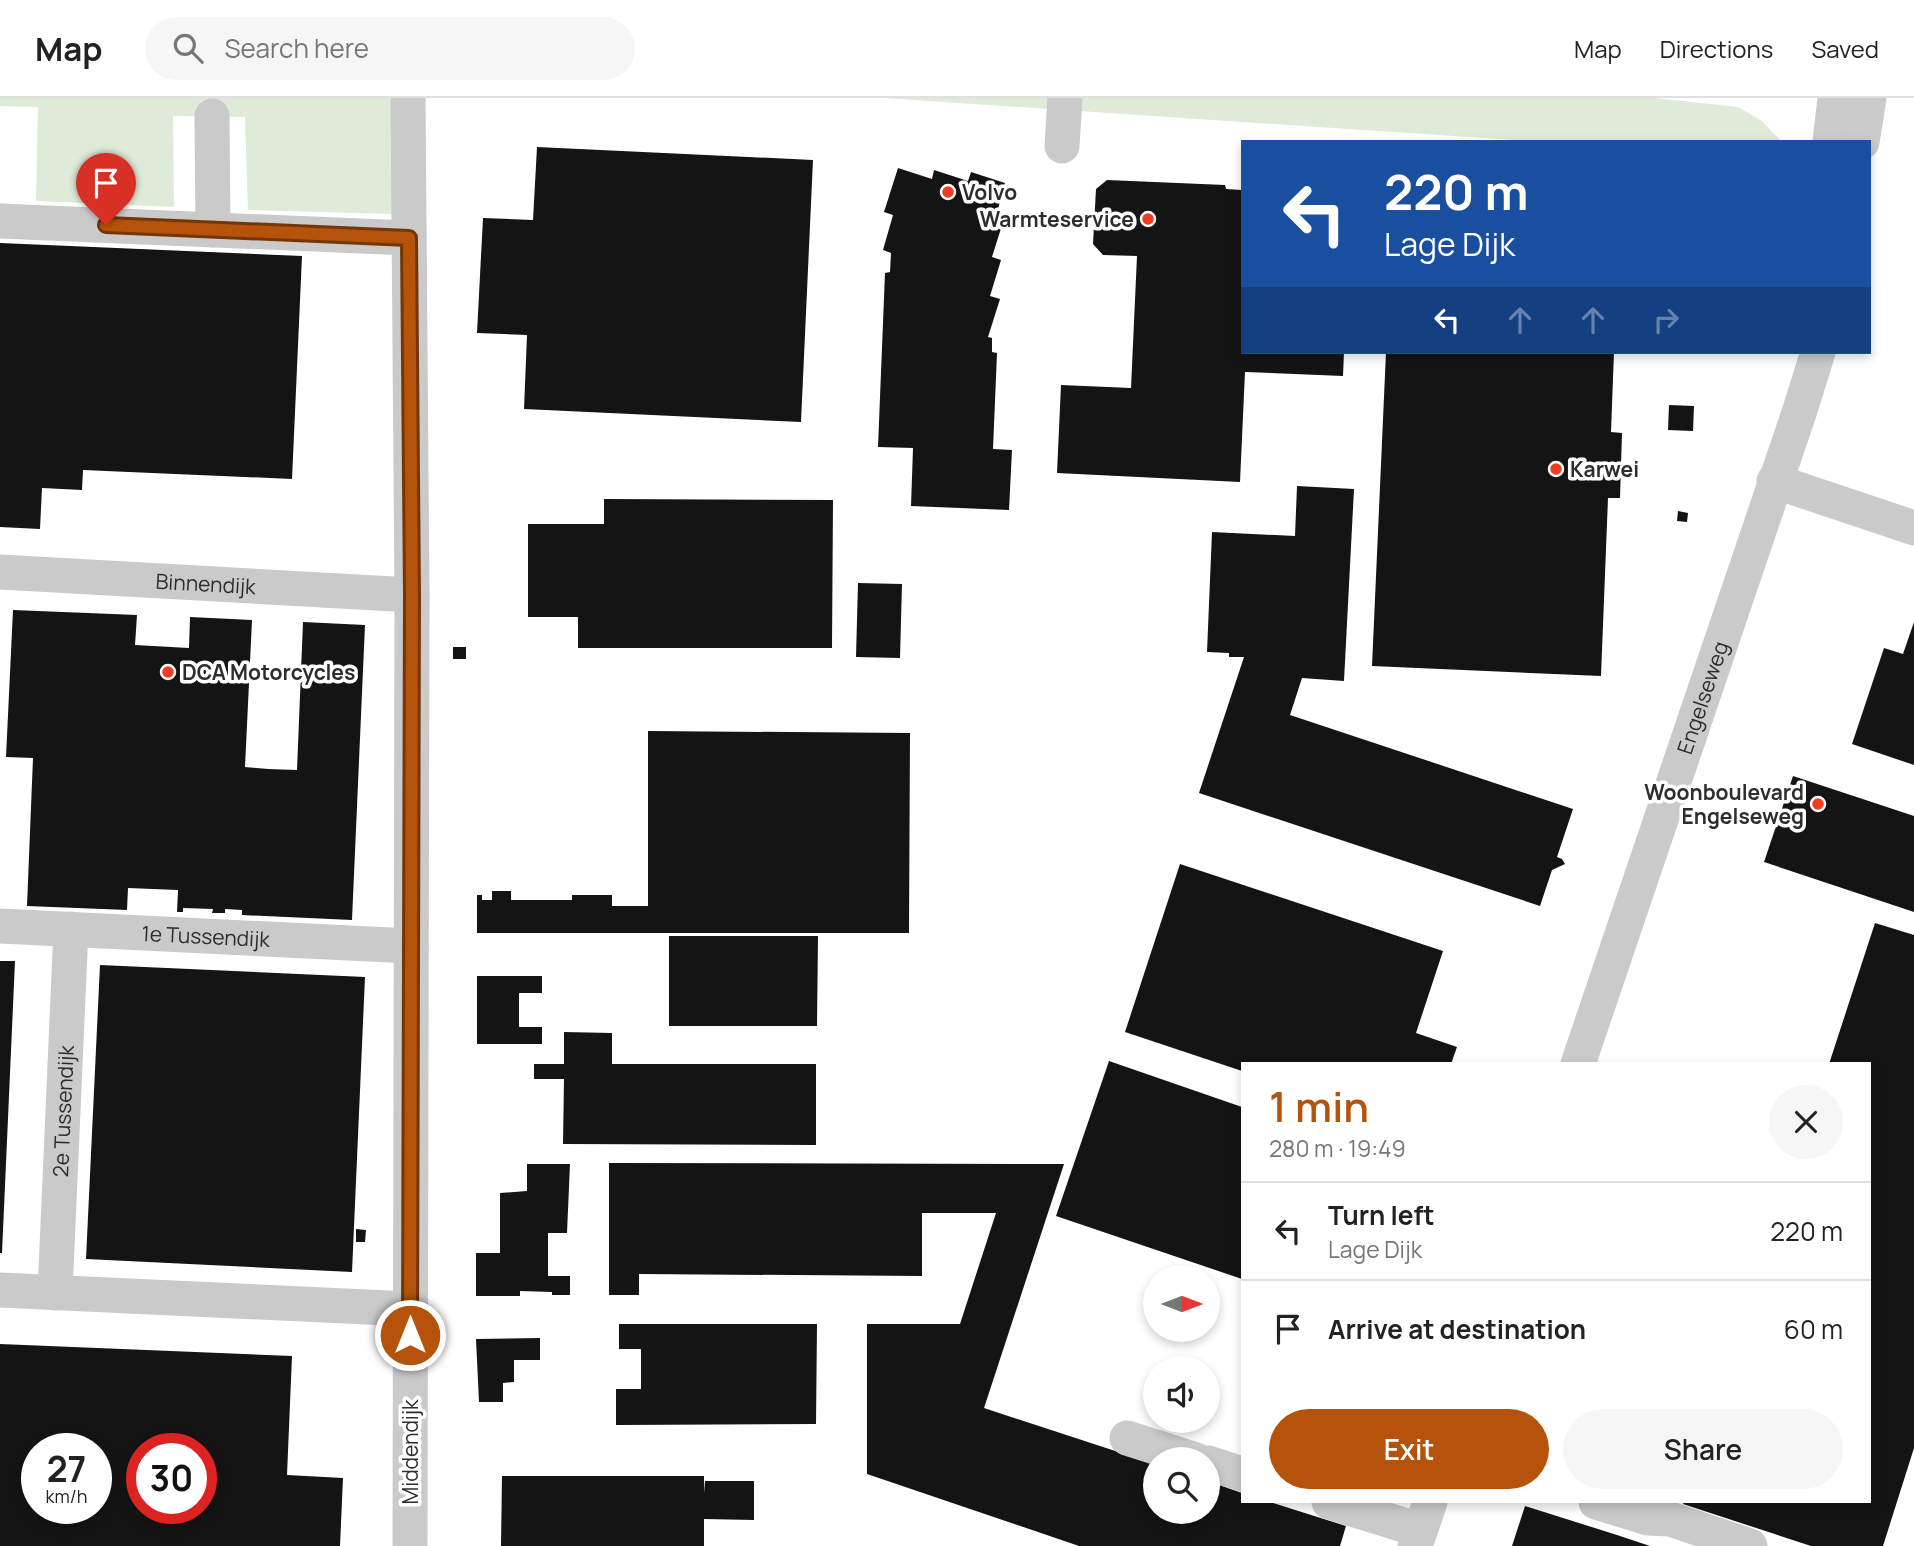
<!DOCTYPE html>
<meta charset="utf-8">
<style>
body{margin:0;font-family:Manrope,sans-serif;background:#f6f6f6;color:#222;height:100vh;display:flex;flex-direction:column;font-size:26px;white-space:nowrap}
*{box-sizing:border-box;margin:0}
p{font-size:23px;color:#767676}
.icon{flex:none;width:38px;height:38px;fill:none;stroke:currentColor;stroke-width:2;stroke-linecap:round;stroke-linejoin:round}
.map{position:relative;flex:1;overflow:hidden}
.drawer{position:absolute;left:1241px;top:964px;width:630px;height:441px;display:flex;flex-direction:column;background:#fff;border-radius:0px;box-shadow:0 4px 10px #0003}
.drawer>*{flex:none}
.hud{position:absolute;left:1241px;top:42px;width:630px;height:214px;border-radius:0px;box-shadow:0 4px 10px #0003;background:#1a4fa0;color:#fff;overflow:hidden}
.needle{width:46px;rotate:90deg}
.tools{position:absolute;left:1143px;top:1167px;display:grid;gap:14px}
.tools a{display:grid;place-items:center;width:77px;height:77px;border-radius:50%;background:#fff;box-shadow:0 4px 10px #0003;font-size:35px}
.speed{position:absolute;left:21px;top:1335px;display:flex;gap:14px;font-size:35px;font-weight:700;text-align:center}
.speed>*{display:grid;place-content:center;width:91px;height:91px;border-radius:50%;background:#fff;box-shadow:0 4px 10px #0003;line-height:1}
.speed small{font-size:18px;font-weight:400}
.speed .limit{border:10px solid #d22;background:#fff;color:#111}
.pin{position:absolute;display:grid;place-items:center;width:60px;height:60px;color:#fff;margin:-72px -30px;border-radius:50% 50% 50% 0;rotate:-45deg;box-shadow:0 0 7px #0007}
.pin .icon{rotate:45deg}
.me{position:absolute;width:77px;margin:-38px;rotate:0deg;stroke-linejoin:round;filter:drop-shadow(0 0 5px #0008)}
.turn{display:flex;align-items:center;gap:24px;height:147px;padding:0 28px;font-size:32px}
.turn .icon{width:91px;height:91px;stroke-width:2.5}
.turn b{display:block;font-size:49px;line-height:60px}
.lanes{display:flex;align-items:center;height:66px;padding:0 28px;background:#0003;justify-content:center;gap:35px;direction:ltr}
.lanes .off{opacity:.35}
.round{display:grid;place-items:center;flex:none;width:74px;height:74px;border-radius:37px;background:#f6f6f6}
.head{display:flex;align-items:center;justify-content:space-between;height:119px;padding:0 28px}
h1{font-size:42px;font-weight:600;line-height:52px;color:#b45309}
.cta{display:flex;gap:14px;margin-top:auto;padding:14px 28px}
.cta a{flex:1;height:80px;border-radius:42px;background:#b45309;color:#fff;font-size:28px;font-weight:600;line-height:80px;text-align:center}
.cta a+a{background:#f6f6f6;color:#222}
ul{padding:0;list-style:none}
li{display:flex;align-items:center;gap:21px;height:98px;padding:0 28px;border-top:2px solid #e0e0e0}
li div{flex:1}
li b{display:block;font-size:26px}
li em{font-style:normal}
header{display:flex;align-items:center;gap:42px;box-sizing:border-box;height:98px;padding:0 35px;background:#fff;border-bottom:2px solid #e0e0e0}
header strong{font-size:33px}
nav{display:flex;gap:38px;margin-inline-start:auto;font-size:24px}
.search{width:490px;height:63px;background:#f6f6f6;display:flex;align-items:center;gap:18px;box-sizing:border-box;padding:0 24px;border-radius:38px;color:#767676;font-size:26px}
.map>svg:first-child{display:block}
.green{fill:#dfebd9}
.building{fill:#141414;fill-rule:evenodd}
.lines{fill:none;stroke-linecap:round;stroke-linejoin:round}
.minor{stroke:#cacaca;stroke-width:35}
.route-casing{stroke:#753606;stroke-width:18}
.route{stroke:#b45309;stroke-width:12}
.poi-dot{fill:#f03c22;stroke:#fff;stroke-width:2.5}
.labels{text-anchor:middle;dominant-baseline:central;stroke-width:7;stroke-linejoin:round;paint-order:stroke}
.poi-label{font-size:21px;font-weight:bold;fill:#2d2d2d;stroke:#fff;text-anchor:start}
.street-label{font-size:21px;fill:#2d2d2d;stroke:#fff}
</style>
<header>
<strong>Map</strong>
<div class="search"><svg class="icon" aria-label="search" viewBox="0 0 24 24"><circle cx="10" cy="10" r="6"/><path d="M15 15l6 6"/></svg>Search here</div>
<nav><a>Map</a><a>Directions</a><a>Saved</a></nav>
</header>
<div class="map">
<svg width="1914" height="1448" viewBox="0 0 1914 1448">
<rect width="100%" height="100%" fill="#fff"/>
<g class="green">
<path d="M0,0H395V116L248,112L245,19L173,18L174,109L36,103L38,9L0,8Z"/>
<path d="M884,0H1655L1738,9L1762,23L1782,44H1543Z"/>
</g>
<g class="building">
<path d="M537,49L813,62L801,324L524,311L527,237L477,235L483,120L533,122Z"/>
<path d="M898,70L932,81L934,72L968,83L971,74L1005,85L995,122L1003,124L992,159L1001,162L990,198L1000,201L988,239L992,240V254L997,255L993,351L1012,352L1009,412L911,408L913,350L878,349L885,175L890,174L891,155L883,152L893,117L884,114Z"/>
<path d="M1107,82L1225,87L1226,91L1242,92V254H1344L1343,278L1245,274L1240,384L1057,375L1061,287L1131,290L1137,158L1103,157L1093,146L1096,91Z"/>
<path d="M0,145L302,158L292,381L83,372L82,392L42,390L40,431L0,429Z"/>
<path d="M1386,254H1614L1611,334L1622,335L1620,400H1608L1601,578L1372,568Z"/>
<path d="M1669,307L1694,308L1693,333L1668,332Z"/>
<path d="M1297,388L1354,391L1344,583L1302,580L1290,617L1573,711L1557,759L1562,761L1565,766L1552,772L1540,808L1199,695L1244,559H1229V555L1207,554L1212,434L1295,438Z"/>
<path d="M604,401L833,402L832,550H578V519H528V426H604Z"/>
<path d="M1678,413L1688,415L1687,424L1677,423Z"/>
<path d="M858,485L902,486L900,560L856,559Z"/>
<path d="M13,512L137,517L135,547L189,550L190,519L252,522L245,669L268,671L297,672L303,524L365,527L352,822L242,817V812L225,811V815H212L213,811L183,810V814H177L178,792L128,790L127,812L27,808L33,660L6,659Z"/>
<path d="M1914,524V667L1852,646L1884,550L1903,556Z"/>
<rect x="453" y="549" width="13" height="12"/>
<path d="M648,633L910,635L909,835H477V797H482V802H492V793H511V802H572V797H612V808H648Z"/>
<path d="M1793,678L1914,718V814L1764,764Z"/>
<path d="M1180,766L1443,853L1416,935L1457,949L1451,966H1242V973L1125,934Z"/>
<path d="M1875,825L1914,837V1350L1883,1448H1811L1683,1406L1684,1404H1869V966H1829Z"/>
<path d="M669,838H818L817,928H669Z"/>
<path d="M0,863H15L2,1155H0Z"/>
<path d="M100,867L365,879L352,1174L86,1161Z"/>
<path d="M477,878H542V895H519V929H542V946H477Z"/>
<path d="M564,934L612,935V966H816V1047L563,1046L564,981H534V966H564Z"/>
<path d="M1109,963L1242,1009V1181L1056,1118Z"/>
<path d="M609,1065L1064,1066L984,1310L1155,1366V1414H1208V1383L1242,1395V1404H1270L1346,1428L1340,1448H1079L867,1376V1226H960L996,1115H922V1178L639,1176V1197H609Z"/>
<path d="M527,1066H570L567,1135H548V1178H570V1197H552V1194L520,1193V1198H476V1155H500V1095L527,1093Z"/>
<path d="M356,1131L366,1132L365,1144H356Z"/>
<path d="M619,1226H817L816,1326L616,1327V1291H641V1251H619Z"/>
<path d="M540,1240V1262H514V1284L503,1285V1304H479L476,1241Z"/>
<path d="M0,1246L292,1258L287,1377L343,1380L340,1448H0ZM37,1351H96V1410H37ZM142,1351H201V1410H142Z"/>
<path d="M502,1378H704V1395L705,1383H754V1422L704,1421V1448H501Z"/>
<path d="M1525,1408L1617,1437L1650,1448H1512Z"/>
</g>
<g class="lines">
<g class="minor">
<path d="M408,0L412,497L410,1448"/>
<path d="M212,18L213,132"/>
<path d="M1830,44L1835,0"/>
<path d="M1862,44L1869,0"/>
<path d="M1062,48L1065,0"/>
<path d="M0,123L409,140"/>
<path d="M1774,383L1914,430"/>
<path id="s1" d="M0,474L412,497"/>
<path id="s2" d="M0,828L411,848"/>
<path id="s3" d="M1578,966L1800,312L1818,254"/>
<path d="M0,1192L410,1211"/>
<path id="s4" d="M55,1195L71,831"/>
<path d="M1127,1340L1196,1362"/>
<path d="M1208,1365L1242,1376"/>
<path d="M1329,1404L1420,1432"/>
<path d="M1596,1404L1648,1420L1670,1421L1750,1448"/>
<path d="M1415,1448L1430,1404"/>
</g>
</g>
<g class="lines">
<g class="route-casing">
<path id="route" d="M106,127L409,140L412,497L410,1237"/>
</g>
<use href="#route" class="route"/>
</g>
<g class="poi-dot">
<circle cx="948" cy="94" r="7"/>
<circle cx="1148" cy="121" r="7"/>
<circle cx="1556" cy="371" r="7"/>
<circle cx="168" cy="574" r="7"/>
<circle cx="1818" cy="706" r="7"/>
</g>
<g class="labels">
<g class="poi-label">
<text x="962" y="94">Volvo</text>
<text x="1134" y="121" text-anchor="end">Warmteservice</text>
<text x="1570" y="371">Karwei</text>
<text x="182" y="574">DCA Motorcycles</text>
<text x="1804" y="694" text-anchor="end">Woonboulevard<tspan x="1804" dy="24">Engelseweg</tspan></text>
</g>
<g class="street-label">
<text stroke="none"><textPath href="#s1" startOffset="206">Binnendijk</textPath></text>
<text stroke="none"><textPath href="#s3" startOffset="387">Engelseweg</textPath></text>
<text stroke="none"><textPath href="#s2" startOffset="206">1e Tussendijk</textPath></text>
<text stroke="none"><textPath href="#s4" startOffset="182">2e Tussendijk</textPath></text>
<text transform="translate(410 1354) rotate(-90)">Middendijk</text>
</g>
</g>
</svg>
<div class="tools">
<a><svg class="needle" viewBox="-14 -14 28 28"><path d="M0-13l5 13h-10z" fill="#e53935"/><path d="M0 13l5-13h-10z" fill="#767676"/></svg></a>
<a><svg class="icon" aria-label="sound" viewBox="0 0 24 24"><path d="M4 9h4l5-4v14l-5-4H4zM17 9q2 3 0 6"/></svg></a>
<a><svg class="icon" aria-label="search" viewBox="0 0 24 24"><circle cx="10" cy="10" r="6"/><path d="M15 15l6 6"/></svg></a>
</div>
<div class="speed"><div>27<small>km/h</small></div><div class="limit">30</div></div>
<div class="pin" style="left:106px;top:127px;background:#d93025"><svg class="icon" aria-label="arrive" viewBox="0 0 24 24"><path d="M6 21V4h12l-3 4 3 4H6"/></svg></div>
<svg class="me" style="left:410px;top:1237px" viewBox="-20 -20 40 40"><circle r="17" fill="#b45309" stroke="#fff" stroke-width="3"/><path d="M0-11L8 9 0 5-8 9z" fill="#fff"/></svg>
<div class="hud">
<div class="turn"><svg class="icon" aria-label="left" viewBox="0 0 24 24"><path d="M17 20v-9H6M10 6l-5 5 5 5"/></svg><div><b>220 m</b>Lage Dijk</div></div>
<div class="lanes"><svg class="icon" aria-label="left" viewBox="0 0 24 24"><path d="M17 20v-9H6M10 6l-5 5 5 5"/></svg><svg class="icon off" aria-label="ahead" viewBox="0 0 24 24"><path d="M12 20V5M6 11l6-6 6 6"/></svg><svg class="icon off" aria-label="ahead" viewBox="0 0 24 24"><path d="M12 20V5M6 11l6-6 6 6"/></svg><svg class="icon off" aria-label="right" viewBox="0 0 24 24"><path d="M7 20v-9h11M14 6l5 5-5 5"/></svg></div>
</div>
<section class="drawer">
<div class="head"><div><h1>1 min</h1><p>280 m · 19:49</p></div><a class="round"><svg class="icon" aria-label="close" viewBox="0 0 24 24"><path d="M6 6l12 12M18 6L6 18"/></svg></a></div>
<ul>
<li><svg class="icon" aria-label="left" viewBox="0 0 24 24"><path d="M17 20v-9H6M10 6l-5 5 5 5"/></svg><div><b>Turn left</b><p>Lage Dijk</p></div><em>220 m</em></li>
<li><svg class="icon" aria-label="arrive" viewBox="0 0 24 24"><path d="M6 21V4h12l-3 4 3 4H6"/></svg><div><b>Arrive at destination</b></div><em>60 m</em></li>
</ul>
<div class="cta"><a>Exit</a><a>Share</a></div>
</section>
</div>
